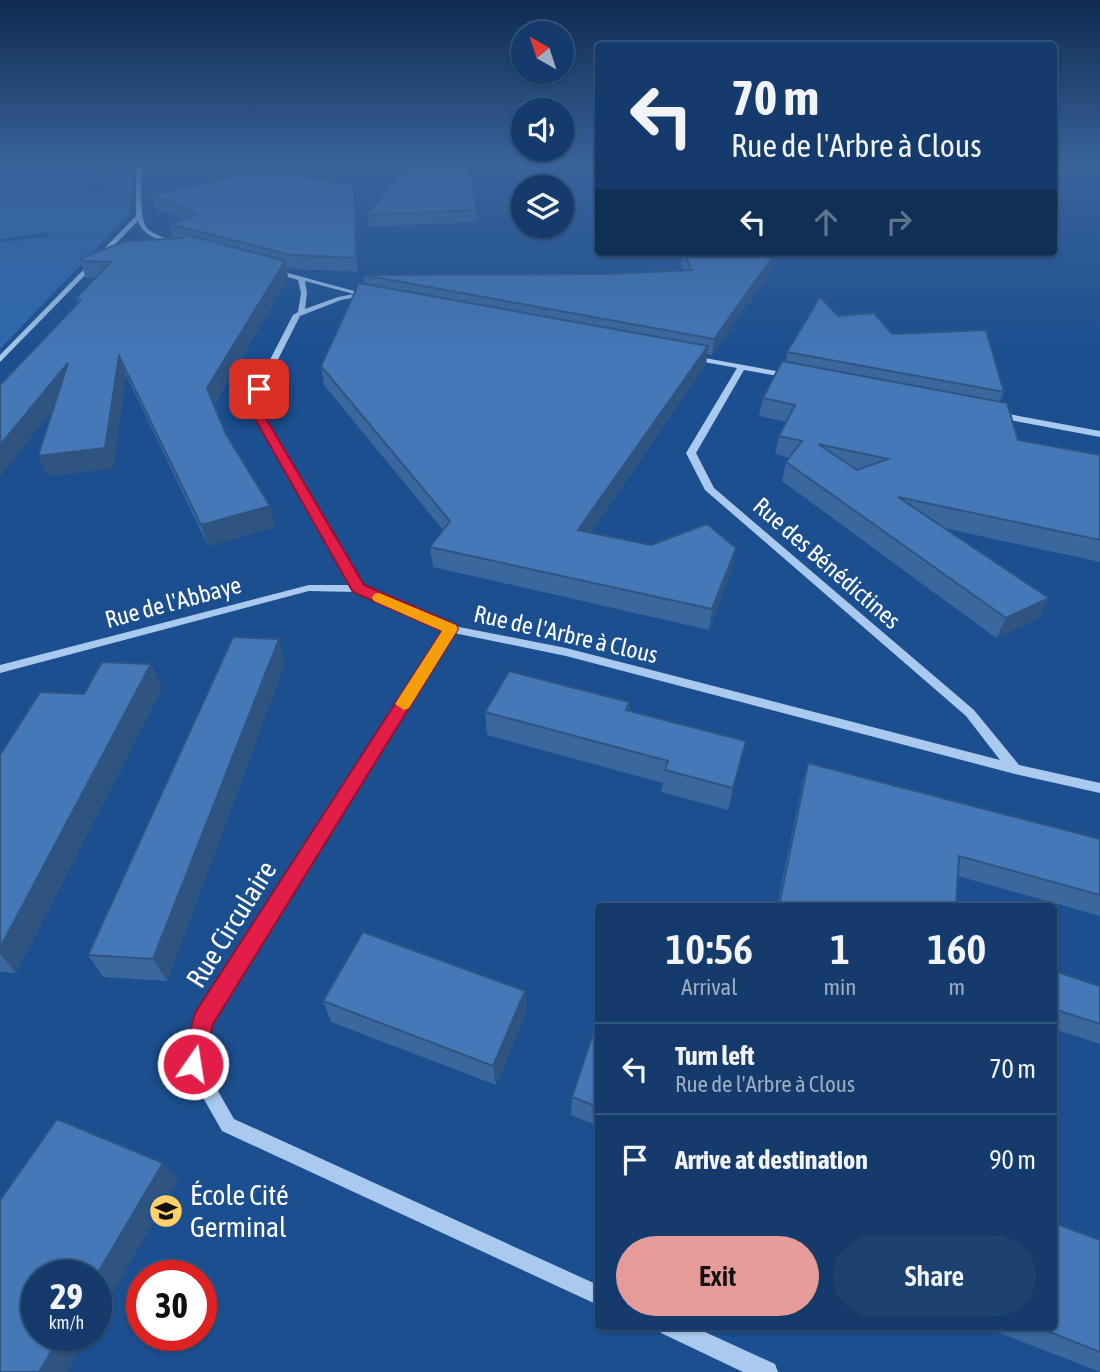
<!DOCTYPE html>
<meta charset="utf-8">
<style>
body{margin:0;font-family:"Asap Condensed",sans-serif;background:#1d4271;color:#f1f3f6;height:100vh;display:flex;flex-direction:column;font-size:26px;white-space:nowrap}
*{box-sizing:border-box;margin:0}
p{font-size:23px;color:#9dadc1}
.icon{flex:none;width:38px;height:38px;fill:none;stroke:currentColor;stroke-width:2;stroke-linecap:round;stroke-linejoin:round}
.map{position:relative;flex:1;overflow:hidden}
.panel{position:absolute;left:595px;top:903px;width:462px;height:427px;display:flex;flex-direction:column;background:#143b6b;border-radius:7px;box-shadow:0 2px 5px #0004,0 0 0 2px #33557e}
.panel>*{flex:none}
.guide{position:absolute;left:595px;top:42px;width:462px;height:214px;border-radius:7px;box-shadow:0 2px 5px #0004,0 0 0 2px #33557e;background:#143b6b;color:#f1f3f6;overflow:hidden}
.needle{width:46px;rotate:321deg}
.tools{position:absolute;left:511px;top:21px;display:grid;gap:14px}
.tools a{display:grid;place-items:center;width:63px;height:63px;border-radius:50%;background:#143b6b;box-shadow:0 2px 5px #0004,0 0 0 2px #33557e;font-size:35px}
.speed{position:absolute;left:21px;top:1260px;display:flex;gap:14px;font-size:35px;font-weight:700;text-align:center}
.speed>*{display:grid;place-content:center;width:91px;height:91px;border-radius:50%;background:#143b6b;box-shadow:0 2px 5px #0004,0 0 0 2px #33557e;line-height:1}
.speed small{font-size:18px;font-weight:400}
.speed .limit{border:10px solid #d22;background:#fff;color:#111}
.pin{position:absolute;display:grid;place-items:center;width:60px;height:60px;color:#fff;margin:-30px;border-radius:14px;box-shadow:0 4px 10px #0006}
.me{position:absolute;width:77px;margin:-38px;rotate:13deg;stroke-linejoin:round;filter:drop-shadow(0 0 5px #0008)}
.turn{display:flex;align-items:center;gap:24px;height:147px;padding:0 21px;font-size:32px}
.turn .icon{width:91px;height:91px;stroke-width:2.5}
.turn b{display:block;font-size:49px;line-height:60px}
.lanes{display:flex;align-items:center;height:66px;padding:0 21px;background:#0003;justify-content:center;gap:35px;direction:ltr}
.lanes .off{opacity:.35}
.eta{display:flex;justify-content:space-evenly;align-items:center;height:119px;text-align:center}
.eta b{font-size:42px;font-weight:600;line-height:49px}
.cta{display:flex;gap:14px;margin-top:auto;padding:14px 21px}
.cta a{flex:1;height:80px;border-radius:42px;background:#e69b98;color:#111;font-size:28px;font-weight:600;line-height:80px;text-align:center}
.cta a+a{background:#1d4271;color:#f1f3f6}
ul{padding:0;list-style:none}
li{display:flex;align-items:center;gap:21px;height:91px;padding:0 21px;border-top:2px solid #33557e}
li div{flex:1}
li b{display:block;font-size:26px}
li em{font-style:normal}
.map>svg:first-child{display:block}
.green{fill:#2e69ad}
.lines{fill:none;stroke-linecap:round;stroke-linejoin:round}
.minor{fill:#a9c9ee;fill-rule:evenodd}
.wall{fill:#3a679d}
.shaded-wall{fill:#305480}
.building{fill:#4478b7;stroke:#305480;stroke-width:2;fill-rule:evenodd}
.route{fill:#e11d48;stroke:#92132f;stroke-width:2}
.slow{fill:#f59e0b}
.labels{text-anchor:middle;dominant-baseline:central;stroke-width:5;stroke-linejoin:round;paint-order:stroke}
.street-label{font-size:24px;fill:#fff;stroke:#1b4f8f}
.near-street-label{font-size:28px;fill:#fff;stroke:#1b4f8f}
.near-poi-label{font-size:28px;fill:#fff;stroke:#1b4f8f;text-anchor:start}
</style>
<div class="map">
<svg width="1100" height="1372" viewBox="0 0 1100 1372">
<rect width="100%" height="100%" fill="#1b4f8f"/>
<path class="green" d="M0,166H109L87,191L116,187L103,178L114,173L128,174L133,181L129,214L0,349V242L47,237L49,232L0,239Z"/>
<g class="lines">
<g class="minor">
<path d="M136,166H142C142,181 138,219 148,229C157,237 169,239 180,242V244C165,243 143,237 138,221L0,362V355L136,216Z"/>
<path d="M273,269L369,295L341,300L300,316L263,389L259,410L362,587L454,626L566,648L1000,760L966,716L705,490L686,453L737,368L688,359V355L793,374L794,376L790,378L744,370L696,453L714,488L974,710L1019,765L1100,783V793L1015,774L566,656L454,633L211,1024L202,1063L234,1119L598,1285V1305L222,1131L184,1064L197,1015L444,631L356,592L309,591L0,673V665L309,585H350L251,410L255,389L293,315L298,312L301,293L298,280L271,272L270,271ZM305,281L354,294L338,297L305,309L307,293Z"/>
<path d="M997,412L1100,431V437L994,417L993,415Z"/>
<path d="M658,1326H692L775,1364L778,1372H743L661,1333Z"/>
</g>
</g>
<g class="wall">
<path d="M1054,166H1100V172L1054,174Z"/>
<path d="M151,195L356,198L358,272L294,269L286,267L288,278L214,405L226,434L275,527L208,546L126,375L113,468L48,476L38,456L53,410L78,303L76,298L95,278H86L80,261L178,238L172,237L169,224L182,219L155,208Z"/>
<path d="M476,210V222L369,227L367,215Z"/>
<path d="M682,252L778,260L712,355L707,354L706,364L590,533L651,545L736,548L732,568L709,630L433,567L430,547L443,530L324,385L321,366L365,284L363,275L606,274L683,270L681,265Z"/>
<path d="M838,316L892,334L1004,392L1000,401L1018,440L1100,455V562L944,528L1039,618L996,638L782,481L786,462L790,458L775,454L779,436L786,422L759,416L763,398L786,361L787,352Z"/>
<path d="M285,663L167,981L103,977L88,955Z"/>
<path d="M151,664L162,688L16,973L0,972V755Z"/>
<path d="M629,702V710L746,741L728,810L661,792L663,783L487,735L485,712Z"/>
<path d="M808,763L1100,839V916L958,876L956,906H777L803,780Z"/>
<path d="M1054,971L1100,986V1044L1054,1029Z"/>
<path d="M525,991L526,1012L496,1085L331,1022L323,1001Z"/>
<path d="M598,1019V1126L571,1115L572,1097Z"/>
<path d="M1100,1240V1372L995,1331V1326H1054Z"/>
</g>
<g class="shaded-wall">
<path d="M354,185L356,198L358,272L356,258Z"/>
<path d="M776,252H780L778,260L712,355L714,339Z"/>
<path d="M285,261L288,278L212,407L207,388Z"/>
<path d="M708,346L706,364L577,551L578,530Z"/>
<path d="M119,356L126,375L113,468L48,476L38,456Z"/>
<path d="M68,363L75,382L0,477V445Z"/>
<path d="M270,506L275,527L208,546L201,525Z"/>
<path d="M736,548L732,568L709,630L712,609Z"/>
<path d="M1049,598L1039,618L996,638L1006,618Z"/>
<path d="M279,639L285,663L167,981L153,959Z"/>
<path d="M151,664L162,688L16,973L0,954V948Z"/>
<path d="M746,741L741,764L728,810L733,788Z"/>
<path d="M525,991L526,1012L496,1085L493,1066Z"/>
<path d="M163,1163L178,1180L96,1322V1276Z"/>
<path d="M61,1335H89L67,1372H39Z"/>
</g>
<g class="building">
<path d="M407,166H469L476,210L367,215Z"/>
<path d="M262,171L354,185L356,258L291,255L169,224L198,214L151,195Z"/>
<path d="M188,235L285,261L207,388L226,434L270,506L201,525L119,356L105,448L38,456L68,363L0,445V385L81,300L76,298L111,262L80,261L85,256L127,241L183,238Z"/>
<path d="M683,252H776L714,339L363,275L606,274L692,270Z"/>
<path d="M359,283L708,346L578,530L651,545L707,524L736,548L712,609L430,547L450,521L321,366Z"/>
<path d="M820,297L838,316L874,313L892,334L986,330L1004,392L787,352Z"/>
<path d="M782,361L1007,403L1018,440L1100,455V540L898,497L1049,598L1006,618L786,462L802,441L779,436L795,405L763,398ZM818,444L888,459L857,470Z"/>
<path d="M233,637L279,639L153,959L88,955Z"/>
<path d="M102,662L151,664L0,948V755L40,692L84,694Z"/>
<path d="M509,671L629,702L626,710L746,741L733,788L665,770L668,761L485,712Z"/>
<path d="M808,763L1100,839V895L959,856L956,906H779Z"/>
<path d="M363,932L525,991L493,1066L323,1001Z"/>
<path d="M1054,971L1100,986V1024L1054,1009Z"/>
<path d="M598,1019V1107L572,1097Z"/>
<path d="M57,1119L163,1163L96,1276H37V1335H61L39,1372H0V1200Z"/>
<path d="M1054,1223L1100,1240V1352L1035,1326H1054Z"/>
</g>
<linearGradient id="sky" x2="0" y2="1"><stop stop-color="#0f2b4f"/><stop offset="0.46" stop-color="#39639b"/><stop offset="1" stop-color="#39639b" stop-opacity="0"/></linearGradient>
<rect width="1100" height="358" fill="url(#sky)"/>
<path class="route" d="M259,386L264,389L261,410L364,585L456,625L458,629L213,1024L201,1072L193,1075L185,1072L182,1064L195,1013L442,631L353,592L250,410L253,389Z"/>
<path class="slow" d="M379,593L456,625L458,629L409,708L404,710L395,704L442,631L374,601L372,598L374,594Z"/>
<defs>
<g id="school-disc" transform="scale(1.75)"><circle r="9.5" fill="#ffd166" stroke="#1b4f8f"/><path d="M0-5L7-2L0 1L-7-2ZM-4 1L0 2.5L4 1V4Q0 6-4 4Z" fill="#111"/></g>
</defs>
<g fill-rule="evenodd">
<use href="#school-disc" x="166" y="1211"/>
</g>
<g class="labels">
<g class="street-label">
<text transform="translate(827 563) rotate(41)">Rue des Bénédictines</text>
<text transform="translate(173 602) rotate(-15)">Rue de l'Abbaye</text>
<text transform="translate(566 634) rotate(13)">Rue de l'Arbre à Clous</text>
</g>
<g class="near-street-label">
<text transform="translate(231 924) rotate(-58)">Rue Circulaire</text>
</g>
<g class="near-poi-label">
<text x="190" y="1195">École Cité<tspan x="190" dy="32">Germinal</tspan></text>
</g>
</g>
</svg>
<div class="tools">
<a><svg class="needle" viewBox="-14 -14 28 28"><path d="M0-13l5 13h-10z" fill="#e53935"/><path d="M0 13l5-13h-10z" fill="#9dadc1"/></svg></a>
<a><svg class="icon" aria-label="sound" viewBox="0 0 24 24"><path d="M4 9h4l5-4v14l-5-4H4zM17 9q2 3 0 6"/></svg></a>
<a><svg class="icon" aria-label="layers" viewBox="0 0 24 24"><path d="M12 4l9 5-9 5-9-5zM3 14l9 5 9-5"/></svg></a>
</div>
<div class="speed"><div>29<small>km/h</small></div><div class="limit">30</div></div>
<div class="pin" style="left:259px;top:389px;background:#d93025"><svg class="icon" aria-label="arrive" viewBox="0 0 24 24"><path d="M6 21V4h12l-3 4 3 4H6"/></svg></div>
<svg class="me" style="left:193px;top:1064px" viewBox="-20 -20 40 40"><circle r="17" fill="#e11d48" stroke="#fff" stroke-width="3"/><path d="M0-11L8 9 0 5-8 9z" fill="#fff"/></svg>
<div class="guide">
<div class="turn"><svg class="icon" aria-label="left" viewBox="0 0 24 24"><path d="M17 20v-9H6M10 6l-5 5 5 5"/></svg><div><b>70 m</b>Rue de l'Arbre à Clous</div></div>
<div class="lanes"><svg class="icon" aria-label="left" viewBox="0 0 24 24"><path d="M17 20v-9H6M10 6l-5 5 5 5"/></svg><svg class="icon off" aria-label="ahead" viewBox="0 0 24 24"><path d="M12 20V5M6 11l6-6 6 6"/></svg><svg class="icon off" aria-label="right" viewBox="0 0 24 24"><path d="M7 20v-9h11M14 6l5 5-5 5"/></svg></div>
</div>
<section class="panel">
<div class="eta">
<div><b>10:56</b><p>Arrival</p></div>
<div><b>1</b><p>min</p></div>
<div><b>160</b><p>m</p></div>
</div>
<ul>
<li><svg class="icon" aria-label="left" viewBox="0 0 24 24"><path d="M17 20v-9H6M10 6l-5 5 5 5"/></svg><div><b>Turn left</b><p>Rue de l'Arbre à Clous</p></div><em>70 m</em></li>
<li><svg class="icon" aria-label="arrive" viewBox="0 0 24 24"><path d="M6 21V4h12l-3 4 3 4H6"/></svg><div><b>Arrive at destination</b></div><em>90 m</em></li>
</ul>
<div class="cta"><a>Exit</a><a>Share</a></div>
</section>
</div>
